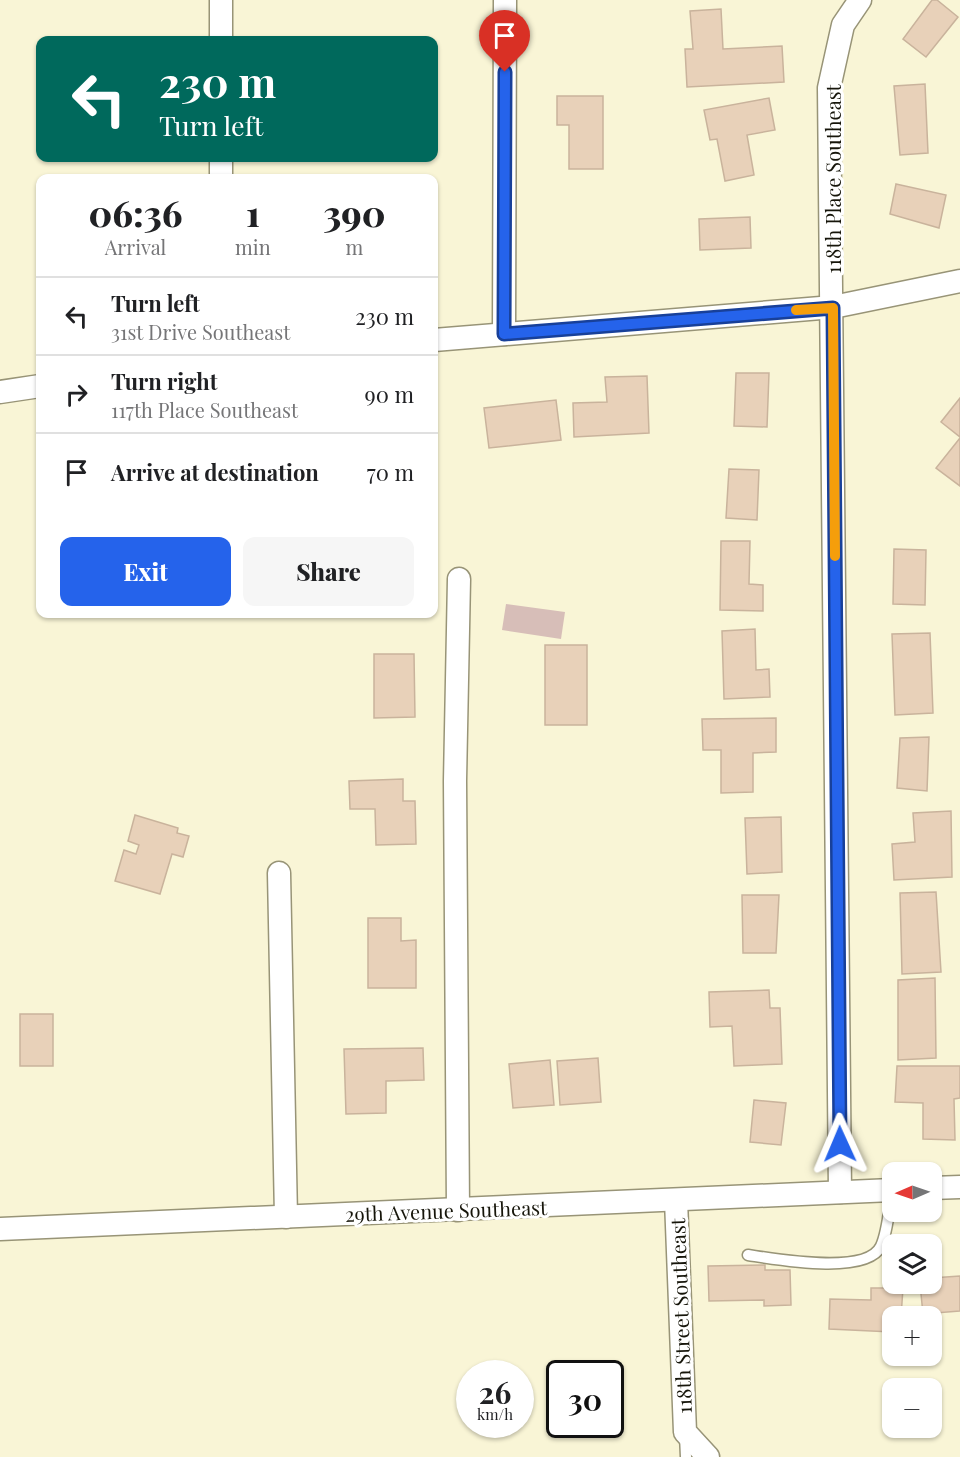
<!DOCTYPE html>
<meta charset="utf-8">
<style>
body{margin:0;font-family:"Playfair Display",serif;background:#f6f6f6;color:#202124;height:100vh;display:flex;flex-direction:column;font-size:22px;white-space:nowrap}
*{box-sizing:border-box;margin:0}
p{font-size:20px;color:#757577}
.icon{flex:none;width:33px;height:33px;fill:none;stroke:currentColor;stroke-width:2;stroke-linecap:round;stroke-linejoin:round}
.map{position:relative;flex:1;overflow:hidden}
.panel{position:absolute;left:36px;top:174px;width:402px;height:444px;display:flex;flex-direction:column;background:#fff;border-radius:12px;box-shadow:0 2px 4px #0004}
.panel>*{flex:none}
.top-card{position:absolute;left:36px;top:36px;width:402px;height:126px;border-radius:12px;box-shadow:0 2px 4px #0004;background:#00695c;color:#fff;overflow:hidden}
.needle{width:39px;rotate:268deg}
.fabs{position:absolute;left:882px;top:1162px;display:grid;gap:12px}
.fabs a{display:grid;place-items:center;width:60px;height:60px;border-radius:12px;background:#fff;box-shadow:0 2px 4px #0004;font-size:30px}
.speed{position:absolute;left:456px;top:1360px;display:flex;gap:12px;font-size:30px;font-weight:700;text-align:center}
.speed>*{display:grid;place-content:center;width:78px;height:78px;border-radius:50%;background:#fff;box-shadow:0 2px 4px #0004;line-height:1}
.speed small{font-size:15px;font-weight:400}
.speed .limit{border:3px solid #111;border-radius:9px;background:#fff;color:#111}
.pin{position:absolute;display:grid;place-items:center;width:51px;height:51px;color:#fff;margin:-62px -26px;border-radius:50% 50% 50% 0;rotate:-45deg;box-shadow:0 0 6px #0007}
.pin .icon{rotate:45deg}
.me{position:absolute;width:66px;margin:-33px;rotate:359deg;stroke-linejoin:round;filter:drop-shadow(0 0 4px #0008)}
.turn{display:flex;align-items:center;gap:21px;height:126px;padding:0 24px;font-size:27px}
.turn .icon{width:78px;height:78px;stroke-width:2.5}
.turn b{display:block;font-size:42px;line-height:51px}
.eta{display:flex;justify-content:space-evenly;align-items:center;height:102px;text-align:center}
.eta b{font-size:36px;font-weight:800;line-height:42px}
.cta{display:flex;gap:12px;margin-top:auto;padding:12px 24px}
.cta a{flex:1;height:69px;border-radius:12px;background:#2563eb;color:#fff;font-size:24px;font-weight:800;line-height:69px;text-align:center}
.cta a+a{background:#f6f6f6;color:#202124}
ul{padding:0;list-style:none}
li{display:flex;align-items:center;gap:18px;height:78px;padding:0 24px;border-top:2px solid #e0e0e0}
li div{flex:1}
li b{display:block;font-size:22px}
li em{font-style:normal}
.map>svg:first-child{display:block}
.green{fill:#d7beb8}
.building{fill:#e8d1b9;stroke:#c9b39c;stroke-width:1.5}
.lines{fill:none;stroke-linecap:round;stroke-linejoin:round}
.service-casing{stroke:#989477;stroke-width:13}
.minor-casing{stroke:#989477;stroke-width:25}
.service{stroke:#fff;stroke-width:10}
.minor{stroke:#fff;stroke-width:22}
.route-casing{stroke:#184099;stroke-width:15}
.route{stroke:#2563eb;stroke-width:10}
.slow{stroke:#f59e0b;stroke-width:10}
.labels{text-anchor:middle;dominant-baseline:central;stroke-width:6;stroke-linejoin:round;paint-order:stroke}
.street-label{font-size:20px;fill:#16150a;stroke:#fff}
</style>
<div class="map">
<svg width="960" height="1457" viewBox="0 0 960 1457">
<rect width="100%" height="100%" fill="#f9f5d6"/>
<path class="green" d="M506,604L565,612L561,639L502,630Z"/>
<g class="building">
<path d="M932,0H937L958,17L926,57L903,39Z"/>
<path d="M721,9L723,49L782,46L784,82L687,87L685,49H693L690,11Z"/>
<path d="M925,84L928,153L900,155L894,86Z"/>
<path d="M557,96H603V169H569V125H557Z"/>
<path d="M769,98L775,130L747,135L754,175L725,181L717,139L710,140L704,110Z"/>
<path d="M896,184L946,195L939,228L890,214Z"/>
<path d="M750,217L751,248L700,250L699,219Z"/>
<path d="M736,373H769L767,427L734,426Z"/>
<path d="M647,376L649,433L574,437L573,403L607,402L605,377Z"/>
<path d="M960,398V437L941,422Z"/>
<path d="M556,400L561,440L489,448L484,408Z"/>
<path d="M960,438V486L936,468Z"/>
<path d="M729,469L759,470L757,520L726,518Z"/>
<path d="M721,541H750L749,584L763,585V611L720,610Z"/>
<path d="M894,549L926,550L925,605L893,604Z"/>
<path d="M755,629L756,670L769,669L770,697L724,699L722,631Z"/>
<path d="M930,633L933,713L895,715L892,634Z"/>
<rect x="545" y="645" width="42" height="80"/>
<path d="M374,654H414L415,717L374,718Z"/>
<path d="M776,718V752L753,753V792L721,793V750H703L702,719Z"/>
<path d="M929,737L927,791L897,788L900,738Z"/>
<path d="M403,779V801H415L416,844L376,845L375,809H350L349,781Z"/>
<path d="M951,811L952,877L894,880L892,844L915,842L913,813Z"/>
<path d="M135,815L178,828L177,833L189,836L183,857L172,854L160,894L115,881L124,850L136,854L139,845L128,841Z"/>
<path d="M781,817L782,872L747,874L745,818Z"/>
<path d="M936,892L941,972L902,974L900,893Z"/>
<path d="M742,895H779L776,953H743Z"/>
<path d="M368,918H401V941L416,940V988H368Z"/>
<path d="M935,978L936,1058L898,1060V980Z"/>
<path d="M769,990L770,1008H780L782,1064L734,1066L732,1026L710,1027L709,992Z"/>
<rect x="20" y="1014" width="33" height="52"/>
<path d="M423,1048L424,1080L386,1081V1113L346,1114L344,1049Z"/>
<path d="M598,1058L601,1102L560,1105L557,1061Z"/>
<path d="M550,1060L554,1105L513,1108L509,1064Z"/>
<path d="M897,1066H960V1098L954,1099L955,1140L923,1139V1103L895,1102Z"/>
<path d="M754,1100L786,1103L781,1145L750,1142Z"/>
<path d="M765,1265V1270H790L791,1305L764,1306V1300L709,1301L708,1266Z"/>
<path d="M960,1276V1311L923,1314L920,1284H932V1278Z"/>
<path d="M871,1288H903L901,1317H892V1332L829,1329L830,1299L871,1300Z"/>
</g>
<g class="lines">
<g class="service-casing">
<g id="service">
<path d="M748,1255C775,1259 867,1276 881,1246C888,1231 889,1208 892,1191"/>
<path d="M685,1435L686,1457"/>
</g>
</g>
<g class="minor-casing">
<g id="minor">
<path d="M221,40V0"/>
<path d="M221,178V158"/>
<path d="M504,334L505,0"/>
<path d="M434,340L833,307L960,281"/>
<path d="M0,392L40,386"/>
<path d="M279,873L286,1217"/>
<path d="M932,1188L960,1187"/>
<path d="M840,1192L829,88L843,25L860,0"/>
<path d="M676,1200L685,1432L708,1457"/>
<path d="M458,1210L455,781L459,579"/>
<path d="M0,1229L892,1190"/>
</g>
</g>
<use href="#service" class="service"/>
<use href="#minor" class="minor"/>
</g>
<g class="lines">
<g class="route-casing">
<path id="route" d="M505,72L504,334L833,308L840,1144"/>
</g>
<use href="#route" class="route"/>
<path class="slow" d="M796,310L833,308L835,556"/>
</g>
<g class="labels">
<g class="street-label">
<text transform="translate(832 179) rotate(-90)">118th Place Southeast</text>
<text transform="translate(446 1210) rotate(-2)">29th Avenue Southeast</text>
<text transform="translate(680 1316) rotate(-92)">118th Street Southeast</text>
</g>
</g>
</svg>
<div class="fabs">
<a><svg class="needle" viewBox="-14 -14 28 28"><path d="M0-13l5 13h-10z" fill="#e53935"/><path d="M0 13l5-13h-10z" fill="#757577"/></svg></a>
<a><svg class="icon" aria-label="layers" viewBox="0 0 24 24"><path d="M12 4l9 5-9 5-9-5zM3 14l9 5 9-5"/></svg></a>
<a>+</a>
<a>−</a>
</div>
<div class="speed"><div>26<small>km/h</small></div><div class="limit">30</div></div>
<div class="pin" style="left:505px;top:72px;background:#d93025"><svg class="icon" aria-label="arrive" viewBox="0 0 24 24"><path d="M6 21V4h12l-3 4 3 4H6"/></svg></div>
<svg class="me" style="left:840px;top:1144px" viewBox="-20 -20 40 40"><path d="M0-17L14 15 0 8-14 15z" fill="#2563eb" stroke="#fff" stroke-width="4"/></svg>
<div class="top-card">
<div class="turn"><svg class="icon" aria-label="left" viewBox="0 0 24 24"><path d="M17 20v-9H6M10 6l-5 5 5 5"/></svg><div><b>230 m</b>Turn left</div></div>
</div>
<section class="panel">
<div class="eta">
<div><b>06:36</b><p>Arrival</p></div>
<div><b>1</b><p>min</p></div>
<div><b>390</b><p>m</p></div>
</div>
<ul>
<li><svg class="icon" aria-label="left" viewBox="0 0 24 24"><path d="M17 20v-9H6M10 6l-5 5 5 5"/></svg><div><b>Turn left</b><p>31st Drive Southeast</p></div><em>230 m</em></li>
<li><svg class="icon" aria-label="right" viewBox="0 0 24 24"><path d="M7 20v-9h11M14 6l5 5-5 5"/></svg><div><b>Turn right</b><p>117th Place Southeast</p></div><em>90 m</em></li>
<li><svg class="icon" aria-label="arrive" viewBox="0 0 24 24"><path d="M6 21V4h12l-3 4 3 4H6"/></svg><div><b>Arrive at destination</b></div><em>70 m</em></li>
</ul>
<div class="cta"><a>Exit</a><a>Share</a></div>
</section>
</div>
